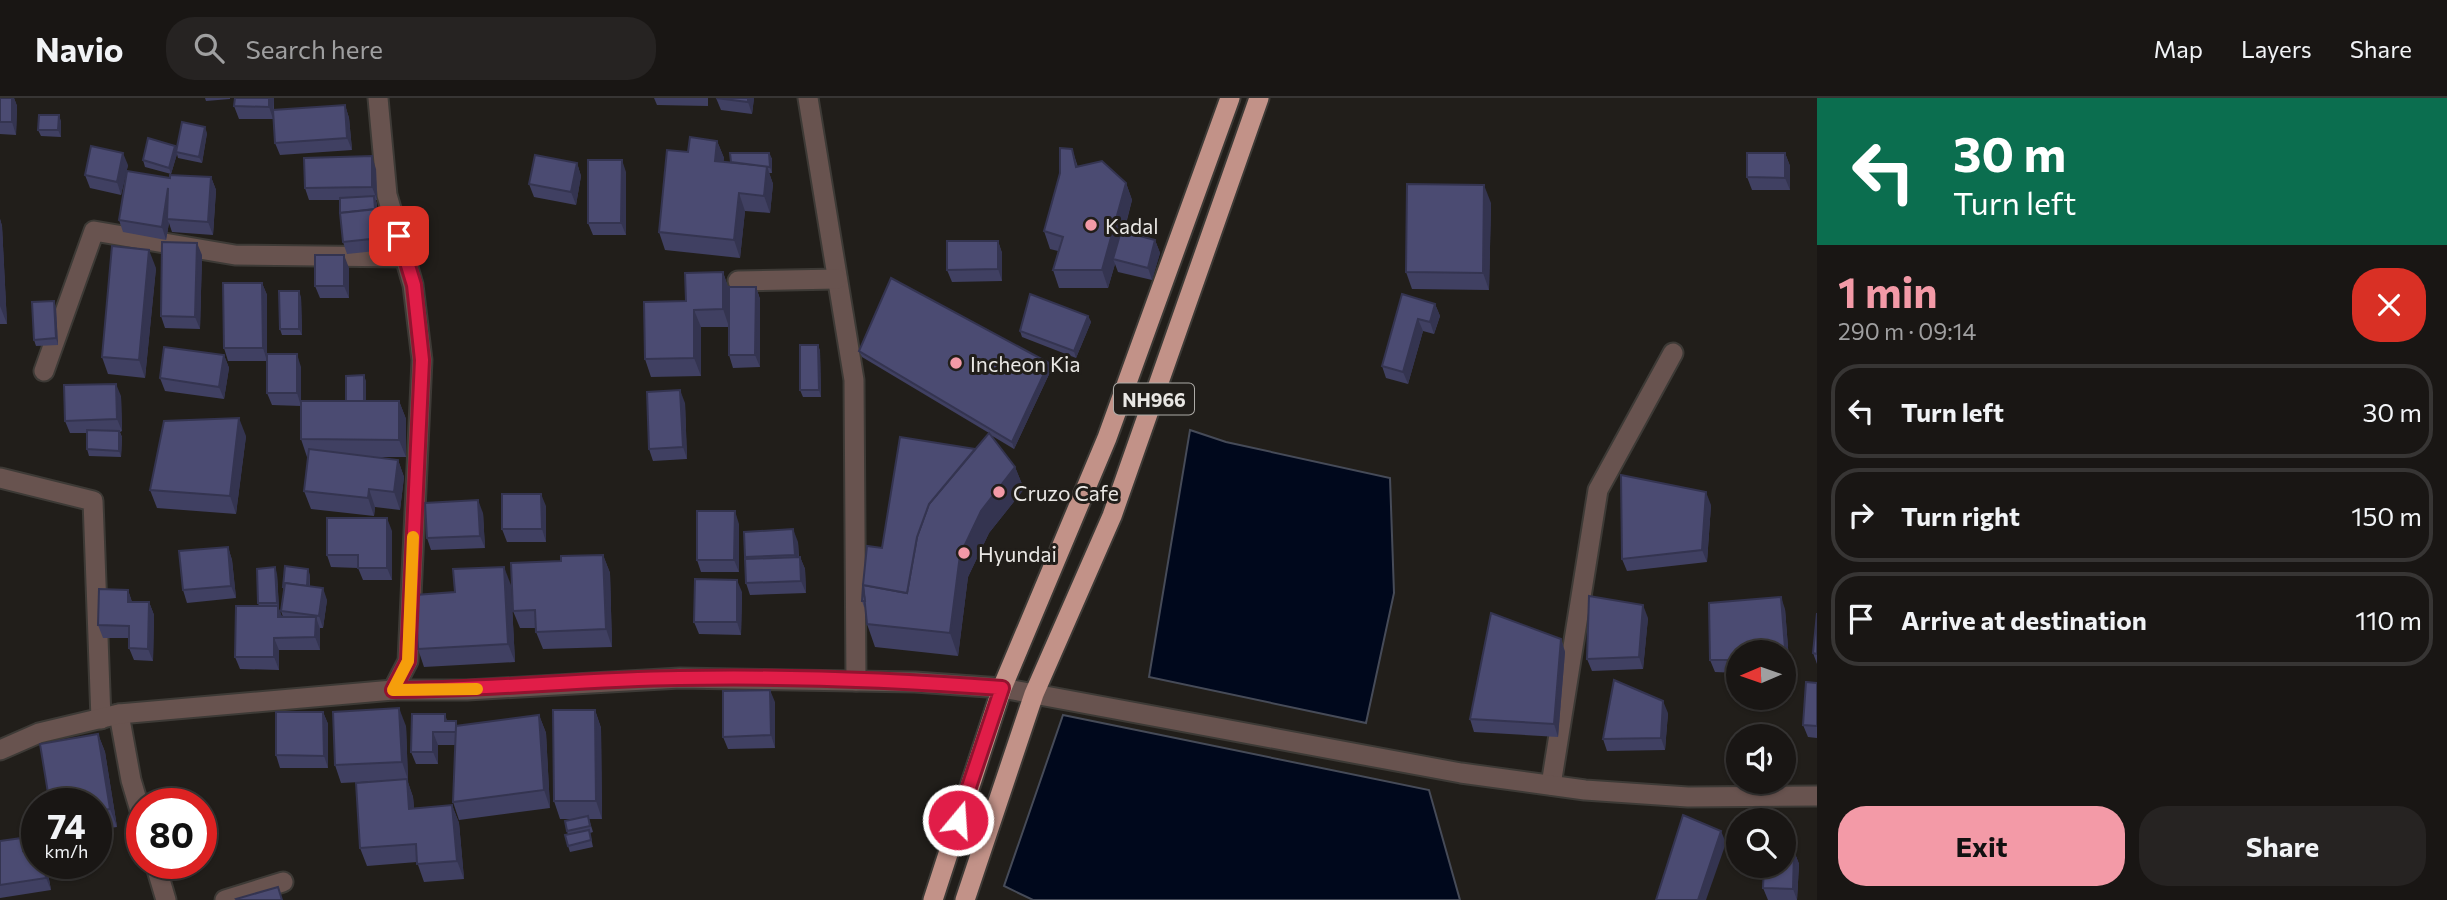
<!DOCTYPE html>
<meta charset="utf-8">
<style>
body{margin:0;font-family:Commissioner,sans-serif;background:#262322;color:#f1f3f6;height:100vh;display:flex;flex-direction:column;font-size:26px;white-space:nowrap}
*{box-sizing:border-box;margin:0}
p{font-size:23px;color:#9f9fa0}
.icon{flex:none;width:38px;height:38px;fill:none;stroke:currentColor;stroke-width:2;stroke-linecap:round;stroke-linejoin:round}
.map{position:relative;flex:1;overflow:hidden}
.panel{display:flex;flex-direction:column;background:#191614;width:630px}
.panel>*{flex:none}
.top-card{background:#0b6e4f;color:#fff;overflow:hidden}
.needle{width:46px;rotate:268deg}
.buttons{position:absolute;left:1726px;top:542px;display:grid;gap:14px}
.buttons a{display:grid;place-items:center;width:70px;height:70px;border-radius:50%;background:#191614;box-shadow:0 2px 5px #0004,0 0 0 2px #373534;font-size:35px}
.speed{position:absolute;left:21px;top:690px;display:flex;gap:14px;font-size:35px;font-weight:700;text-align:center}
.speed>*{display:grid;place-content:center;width:91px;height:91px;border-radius:50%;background:#191614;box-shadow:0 2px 5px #0004,0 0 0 2px #373534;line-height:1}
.speed small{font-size:18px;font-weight:400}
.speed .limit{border:10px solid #d22;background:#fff;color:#111}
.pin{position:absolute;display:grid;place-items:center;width:60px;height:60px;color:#fff;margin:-30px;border-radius:14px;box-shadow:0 4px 10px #0006}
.me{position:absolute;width:77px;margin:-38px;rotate:18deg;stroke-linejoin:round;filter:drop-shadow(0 0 5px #0008)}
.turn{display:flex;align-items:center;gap:24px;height:147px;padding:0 21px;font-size:32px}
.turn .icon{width:91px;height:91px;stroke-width:2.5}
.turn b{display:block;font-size:49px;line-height:60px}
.round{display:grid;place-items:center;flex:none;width:74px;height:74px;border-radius:28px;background:#262322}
.overview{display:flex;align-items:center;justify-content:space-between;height:119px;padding:0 21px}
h1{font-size:42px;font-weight:700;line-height:52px;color:#f39aa7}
.cta{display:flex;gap:14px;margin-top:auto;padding:14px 21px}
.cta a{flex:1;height:80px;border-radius:28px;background:#f39aa7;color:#111;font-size:28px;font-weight:700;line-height:80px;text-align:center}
.cta a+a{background:#262322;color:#f1f3f6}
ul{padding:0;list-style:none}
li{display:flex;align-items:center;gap:21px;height:94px;margin:0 14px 10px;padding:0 7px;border:4px solid #373534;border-radius:28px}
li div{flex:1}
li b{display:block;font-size:26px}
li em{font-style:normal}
header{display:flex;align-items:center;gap:42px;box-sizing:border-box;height:98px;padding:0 35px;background:#191614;border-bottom:2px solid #373534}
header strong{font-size:33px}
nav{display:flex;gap:38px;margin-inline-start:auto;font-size:24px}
.search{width:490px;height:63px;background:#262322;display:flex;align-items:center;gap:18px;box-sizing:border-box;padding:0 24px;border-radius:28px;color:#9f9fa0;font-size:26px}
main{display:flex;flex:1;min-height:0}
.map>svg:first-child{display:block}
.water{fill:#00081c;stroke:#464b58;stroke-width:2}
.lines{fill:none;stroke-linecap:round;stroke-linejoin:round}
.minor-casing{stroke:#3d3a36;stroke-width:23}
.tertiary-casing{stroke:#3d3a36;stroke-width:23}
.trunk-casing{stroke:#3d3a36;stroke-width:23}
.minor{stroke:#68534f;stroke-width:19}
.tertiary{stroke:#68534f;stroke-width:19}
.trunk{stroke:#c29288;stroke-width:19}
.wall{fill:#404062}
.shaded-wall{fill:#343450}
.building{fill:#4b4b72;stroke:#343450;stroke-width:2}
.route-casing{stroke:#92132f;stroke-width:18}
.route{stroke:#e11d48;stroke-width:12}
.slow{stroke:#f59e0b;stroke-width:12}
.poi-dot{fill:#f39aa7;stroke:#211e1a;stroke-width:2.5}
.labels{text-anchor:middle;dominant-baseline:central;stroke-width:6;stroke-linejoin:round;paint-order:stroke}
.shield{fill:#211e1a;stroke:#adaba7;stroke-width:2}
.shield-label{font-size:19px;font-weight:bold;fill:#e9e7e4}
.poi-label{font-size:21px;fill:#e9e7e4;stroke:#211e1a;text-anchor:start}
</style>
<header>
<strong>Navio</strong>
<div class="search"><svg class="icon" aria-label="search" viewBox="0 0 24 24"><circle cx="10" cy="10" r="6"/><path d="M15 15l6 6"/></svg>Search here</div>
<nav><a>Map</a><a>Layers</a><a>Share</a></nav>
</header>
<main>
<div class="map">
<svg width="1817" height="802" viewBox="0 0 1817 802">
<rect width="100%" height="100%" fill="#211e1a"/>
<g class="water">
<path d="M1190,332L1226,344L1390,380L1394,495L1366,625L1149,579Z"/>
<path d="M1063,617L1429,692L1460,802H1033L1004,788Z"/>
</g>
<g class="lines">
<g class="minor-casing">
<g id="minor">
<path d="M378,0L387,97L413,187L422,262L408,563L393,592"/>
<path d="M808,0L854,282L856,583"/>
<path d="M738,183L837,181"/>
<path d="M44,273L94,133L235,157L405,159"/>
<path d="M0,380L93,403L101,621"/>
<path d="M119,616L131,682L142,719"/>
<path d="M1551,687L1598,392L1673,255"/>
<path d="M155,765L166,802"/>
<path d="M225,802L283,784"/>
</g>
</g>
<g class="tertiary-casing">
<path id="tertiary" d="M0,652L39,635L119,616L393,592H467L680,580L915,584L1002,590L1461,675L1585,692L1688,699L1817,698"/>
</g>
<g class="trunk-casing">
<g id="trunk">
<path d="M933,802L1002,590L1107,340L1230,0"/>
<path d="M965,802L1034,596L1112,418L1259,0"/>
</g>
</g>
<use href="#minor" class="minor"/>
<use href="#tertiary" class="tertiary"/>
<use href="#trunk" class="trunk"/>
</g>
<g class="wall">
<path d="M0,0H14L17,8L16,37L0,36Z"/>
<path d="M205,0H230V1L206,3Z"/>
<path d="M235,0H274V12L345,7L349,20L352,52L280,57L275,45L273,21H239L234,8Z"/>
<path d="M654,0H708V8L657,7Z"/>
<path d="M716,0H754L752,16L721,12Z"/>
<path d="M59,17L61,24V39L41,38L38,32Z"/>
<path d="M207,35L202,65L178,60L177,56L171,76L145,69L143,62L175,48L177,52Z"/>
<path d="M717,43L724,60L723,64H731L769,55L772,61V75H769L773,86L770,115L745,113L740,160L665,152L659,134L688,54Z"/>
<path d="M1072,51L1078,69L1126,85L1132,102L1124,134L1155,142L1160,155L1152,182L1118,174L1115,166L1108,190H1059L1053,172L1058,153L1050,151L1044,133Z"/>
<path d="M1785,55L1790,68V92H1752L1747,79Z"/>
<path d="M577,65L581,78L576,107L534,99L529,86Z"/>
<path d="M128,67L121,97L90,90L85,77Z"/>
<path d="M376,71L377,102H376L377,111L381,123L385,152L347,156L343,144L340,102H309L305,90Z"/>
<path d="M626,74V137H593L588,125Z"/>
<path d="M211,79L216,92L213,137L172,134L169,125L166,142L123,134L119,122L170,80Z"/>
<path d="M1491,105L1489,192L1412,191L1406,174Z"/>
<path d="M0,121L2,128L7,226H0Z"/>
<path d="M998,143L1002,155V183L952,184L947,172Z"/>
<path d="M202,157L200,231L165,230L161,218Z"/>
<path d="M156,170L145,280L108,276L102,259Z"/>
<path d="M349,170V200H320L315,188Z"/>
<path d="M723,174L729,192L756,189L760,201V269L733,270L729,257V229H701V278L651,279L645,261L686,203Z"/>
<path d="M262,185L267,197V256L301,269V303H346L364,277L366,284V303H399L406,321V359H378L398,362L404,379L400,412L375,409L374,418L311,411L304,393L308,359H307L301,341V308L272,307L267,295V263H228L224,250Z"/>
<path d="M1402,196L1435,206L1440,218L1434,236L1423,233L1408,286L1386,280L1382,268Z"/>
<path d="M301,199L302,237H282L280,231Z"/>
<path d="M56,210L58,247L36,248L34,242Z"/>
<path d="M1088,218L1091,224L1076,260L1022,239L1020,233Z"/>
<path d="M818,247L820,253L821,299H803L800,292Z"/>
<path d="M859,253L1049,265L1051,272L1014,351L989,336L1015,369L1024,391L989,435L968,479L958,558L875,549L867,526L865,509H864L862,503L882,450L975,351L989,335L862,259Z"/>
<path d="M224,257L229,270L224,301L165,293L160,280Z"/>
<path d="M121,298L122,333L120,334L122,339L121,359L89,358L87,351V335H70L65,323Z"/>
<path d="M685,305L687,361L653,363L649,351Z"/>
<path d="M246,338L236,416L157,410L150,392Z"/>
<path d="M1711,407L1707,464L1627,473L1622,461Z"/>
<path d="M546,408V444H507L502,431Z"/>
<path d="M483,415L485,450L431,452L427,440Z"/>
<path d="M739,426V474H701L697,462Z"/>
<path d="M392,433V482H363L358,470L331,469L327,457Z"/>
<path d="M798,444L799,459H800L805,471L806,495L750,497L746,485L745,459Z"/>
<path d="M228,449L232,462L236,500L187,505L183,492Z"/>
<path d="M603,457L610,475L612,549L543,551L536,534V530H520L513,513L561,463Z"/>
<path d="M277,476L279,511L282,519H283L281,513L284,493L283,489L310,477V488L327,502L323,530H320V552H279V572L240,571L235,559L259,508L258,505Z"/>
<path d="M511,487L515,564L424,569L418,551L455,494Z"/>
<path d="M128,492L132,504H149L154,517L153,563L134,562L129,550V540H103L98,527Z"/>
<path d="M742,494L741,537L699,536L694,524Z"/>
<path d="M1785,511L1790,575H1783V555H1738V575L1715,574L1710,562Z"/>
<path d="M1817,515V566L1813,555Z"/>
<path d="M1648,520L1643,571L1592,573L1587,561Z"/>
<path d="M1561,541L1565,554L1558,639L1474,634L1470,621Z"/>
<path d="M1817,585V640L1808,639L1803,627Z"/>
<path d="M775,604V650L728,651L723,639Z"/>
<path d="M595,612L601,630L602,721H589L593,734L590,735L593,749L570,754L568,748V737L567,733L572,721H560L554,703Z"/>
<path d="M323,614L328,626V670H280L276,657Z"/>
<path d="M1668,615L1665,652L1607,653L1603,641Z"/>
<path d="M445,616L447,623L458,628L539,617L546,635L550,710L459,722L453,704L455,647H438V666H416L411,654Z"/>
<path d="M406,628L408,682H407L413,699L414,710L452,707L459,725L464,781L424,784L417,764L367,768L360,750L380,683L341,685L335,667Z"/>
<path d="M98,636L105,654L117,729L96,732V705H50L49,701Z"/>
<path d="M0,743L26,753L46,765L51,792L0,800Z"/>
<path d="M1794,753L1799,766L1797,802H1768L1763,790Z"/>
</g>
<g class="shaded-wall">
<path d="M12,0H14L17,8L16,37L12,24Z"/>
<path d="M269,0H274L273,21L269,9Z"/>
<path d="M748,0H754L752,16L748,4Z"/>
<path d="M345,7L349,20L352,52L347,40Z"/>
<path d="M59,17L61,24V39L58,32Z"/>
<path d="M205,29L207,35L202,65L199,59Z"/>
<path d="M717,43L724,60L722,80L715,63Z"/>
<path d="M175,48L177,54H176L177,56L171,76L169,70Z"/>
<path d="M123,55L128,67L121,97L117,84Z"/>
<path d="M769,55L772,61V75L770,69Z"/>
<path d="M1785,55L1790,68V92L1785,80Z"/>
<path d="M372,58L376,71L377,102L372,89Z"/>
<path d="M622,62L626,74V137L621,125Z"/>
<path d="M577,65L581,78L576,107L571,94Z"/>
<path d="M767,68L773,86L770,115L764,98Z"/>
<path d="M211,79L216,92L213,137L208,124Z"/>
<path d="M1126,85L1132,102L1116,162L1113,161L1115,166L1108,190L1102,172Z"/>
<path d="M1484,87L1491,105L1489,192L1483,175Z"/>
<path d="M168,90L167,121L169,125L166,142L162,129Z"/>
<path d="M739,95L745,113L740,160L734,142Z"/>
<path d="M374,98L377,105V111L381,123L385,152L380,140L375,115Z"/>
<path d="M0,121L2,128L7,226L0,208Z"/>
<path d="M1155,142L1160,155L1152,182L1148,170Z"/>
<path d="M998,143L1002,155V183L998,171Z"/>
<path d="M197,145L202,157L200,231L195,219Z"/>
<path d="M149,152L156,170L145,280L139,262Z"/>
<path d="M344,157L349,170V200L344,188Z"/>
<path d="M723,174L729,192V229L723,211Z"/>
<path d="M262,185L267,197V263L263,250Z"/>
<path d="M756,189L760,201V269L755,257Z"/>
<path d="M299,193L301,199L302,237L299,231Z"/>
<path d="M54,203L56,210L58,247L56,240Z"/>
<path d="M1435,206L1440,218L1434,236L1430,224Z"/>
<path d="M694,212L701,229V278L694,260Z"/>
<path d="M1088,218L1091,224L1076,260L1074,253Z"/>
<path d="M1418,221L1423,233L1408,286L1403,274Z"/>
<path d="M818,247L820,253L821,299L819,292Z"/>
<path d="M297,256L301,269V308L297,295Z"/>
<path d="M224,257L229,270L224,301L219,289Z"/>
<path d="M1049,265L1051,272L1014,351L1012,344Z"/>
<path d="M364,277L366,284V314L364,307Z"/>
<path d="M116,286L121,298L122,333L117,321Z"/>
<path d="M680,292L685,305L687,361L683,349Z"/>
<path d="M399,303L406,321V359L399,342Z"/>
<path d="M239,320L246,338L236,416L230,398Z"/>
<path d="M119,333L122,339L121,359L119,353Z"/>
<path d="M398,362L404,379L400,412L394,394Z"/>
<path d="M1015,369L1024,391L989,435L968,479L958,558L950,535L960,457L981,413Z"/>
<path d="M369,391L375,409L374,418L368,400Z"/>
<path d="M1706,394L1711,407L1707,464L1702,452Z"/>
<path d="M541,396L546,408V444L542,431Z"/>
<path d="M478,402L483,415L485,450L480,438Z"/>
<path d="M735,413L739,426V474L734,462Z"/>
<path d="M387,420L392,433V482L387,470Z"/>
<path d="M793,431L798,444L799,469L795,457Z"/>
<path d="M228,449L232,462L236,500L231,488Z"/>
<path d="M603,457L610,475L612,549L606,531Z"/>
<path d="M800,459L805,471L806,495L801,483Z"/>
<path d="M275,469L277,476L279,511L283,521L278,519Z"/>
<path d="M504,469L511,487L515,564L508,546Z"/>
<path d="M308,471L310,477L309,498L306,491Z"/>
<path d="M737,482L742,494L741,537L737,524Z"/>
<path d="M323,490L327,502L323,530L319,518Z"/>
<path d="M128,492L132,504H128Z"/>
<path d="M1781,499L1785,511L1790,575L1786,563Z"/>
<path d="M149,504L154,517L153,563L148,551Z"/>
<path d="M1643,507L1648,520L1643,571L1639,559Z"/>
<path d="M316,519L320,531V552L315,539Z"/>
<path d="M274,540L279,552V572L274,559Z"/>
<path d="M1561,541L1565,554L1558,639L1554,626Z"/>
<path d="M770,592L775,604V650L771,637Z"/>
<path d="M1663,603L1668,615L1665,652L1661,640Z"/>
<path d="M399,610L406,628L408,682L402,664Z"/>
<path d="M595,612L601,630L602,721L596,703Z"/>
<path d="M323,614L328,626V670L324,658Z"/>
<path d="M539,617L546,635L550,710L544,692Z"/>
<path d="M433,634L438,647V666L433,654Z"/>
<path d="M98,636L105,654L117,729L110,711Z"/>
<path d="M407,681L413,699L416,728L409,711Z"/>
<path d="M452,707L459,725L464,781L457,763Z"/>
<path d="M1721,733L1726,745L1706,802H1698Z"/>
<path d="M1794,753L1799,766L1797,802L1793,791Z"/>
<path d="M44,765H46L51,792L46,780Z"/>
</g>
<g class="building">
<rect x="0" y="0" width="12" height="24"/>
<path d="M235,0H269V9L234,8Z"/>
<path d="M716,0H748V4Z"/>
<path d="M345,7L347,40L275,45L273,12Z"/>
<path d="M39,17H59L58,32H38Z"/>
<path d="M182,24L205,29L199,59L176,54Z"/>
<path d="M690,39L717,43L715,63L767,68L764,98L739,95L734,142L659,134L667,52L688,54Z"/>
<path d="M148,40L175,48L169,70L143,62Z"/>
<path d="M91,48L123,55L117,84L85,77Z"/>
<path d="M1060,50L1072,51L1076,69L1102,63L1126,85L1102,172H1053L1063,139L1044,133L1060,75Z"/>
<path d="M730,55H769L770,69L731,64Z"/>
<path d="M1747,55H1785V80L1747,79Z"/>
<path d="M535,57L577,65L571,94L529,86Z"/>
<path d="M372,58V89L305,90L304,60Z"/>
<path d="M588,62H622L621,125H588Z"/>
<path d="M127,73L170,80V77L211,79L208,124L167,121L168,90L162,129L119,122Z"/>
<path d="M1407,86L1484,87L1483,175L1406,174Z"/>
<path d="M374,98L375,111L340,115V100Z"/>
<path d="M377,111L380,140L343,144L340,115Z"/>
<path d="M1121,133L1155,142L1148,170L1113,161Z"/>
<path d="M947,143H998V171L947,172Z"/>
<path d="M162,144L197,145L195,219L161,218Z"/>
<path d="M112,148L149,152L139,262L102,259Z"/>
<rect x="315" y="157" width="29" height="31"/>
<path d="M723,174V211L694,212V260L645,261L644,204L686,203L685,175Z"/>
<path d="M891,180L1049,265L1012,344L859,253Z"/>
<path d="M223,185H262L263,250H224Z"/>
<path d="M729,189H756L755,257H729Z"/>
<path d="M279,193H299V231H280Z"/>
<path d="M1030,196L1088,218L1074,253L1020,233Z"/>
<path d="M1402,196L1435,206L1430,224L1418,221L1403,274L1382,268Z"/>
<path d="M54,203L56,240L34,242L32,204Z"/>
<path d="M800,247H818L819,292H800Z"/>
<path d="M164,249L224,257L219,289L160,280Z"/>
<rect x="267" y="256" width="30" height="39"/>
<path d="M364,277V303H346V278Z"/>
<path d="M116,286L117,321L65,323L64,287Z"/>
<path d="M680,292L683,349L649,351L647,294Z"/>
<path d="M301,303H399V342L301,341Z"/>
<path d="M239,320L230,398L150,392L164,323Z"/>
<path d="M87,332L119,333V353L87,351Z"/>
<path d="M989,335L1015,369L981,413L960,457L950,535L867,526L863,487L907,495L917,439L929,406Z"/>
<path d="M900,339L975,351L929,406L917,439L907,495L863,487L867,448L882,450Z"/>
<path d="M309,351L398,362L394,394L369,391L368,400L304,393Z"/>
<path d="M1621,377L1706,394L1702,452L1622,461Z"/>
<path d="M502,396H541L542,431H502Z"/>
<path d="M478,402L480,438L427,440L425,405Z"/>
<path d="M697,413H735L734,462H697Z"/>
<path d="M327,420H387V470H358V457H327Z"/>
<path d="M793,431L795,457L745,459L744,434Z"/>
<path d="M228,449L231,488L183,492L179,453Z"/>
<path d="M603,457L606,531L536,534L535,512L513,513L511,465L561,463V458Z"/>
<path d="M800,459L801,483L746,485L745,461Z"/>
<path d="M285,468L308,471L307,488L285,485L284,489H283Z"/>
<path d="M275,469L277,505H258L257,471Z"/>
<path d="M504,469L508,546L418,551L415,497L455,494L453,471Z"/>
<path d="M695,481L737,482V524H694Z"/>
<path d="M285,485L323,490L319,518L281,513Z"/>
<path d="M863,488L865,503H862Z"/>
<path d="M99,491L128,492V504H149L148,551L129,550V528L98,527Z"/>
<path d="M1589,498L1643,507L1639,559L1587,561Z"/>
<path d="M1781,499L1786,563H1783V555H1738V562H1710L1709,505Z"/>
<path d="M236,508H278V519H316L315,539L274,540V559H235Z"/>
<path d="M1491,515L1561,541L1554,626L1470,621Z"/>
<path d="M1817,515V556L1813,555Z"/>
<path d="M1614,582L1663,603L1661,640L1603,641Z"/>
<path d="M1806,584L1817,585V628L1803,627Z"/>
<path d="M770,592L771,637L723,639V593Z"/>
<path d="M399,610L402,664L335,667L333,614Z"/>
<path d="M553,612H595L596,703H554Z"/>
<path d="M276,614H323L324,658L276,657Z"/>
<path d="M412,616H445V623H456V634H433V654H411Z"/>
<path d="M539,617L544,692L453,704L456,628Z"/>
<path d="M98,636L110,711L96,713V705H63L62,699L49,701L40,646Z"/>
<path d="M407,681L409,711L452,707L457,763L417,766L416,746L360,750L356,685Z"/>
<path d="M1683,717L1721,733L1698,802H1656Z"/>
<path d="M588,718L590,728L567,733L565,723Z"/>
<path d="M589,732L591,742L568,748L565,737Z"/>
<path d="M22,740L23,753L37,751V765H44L46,780L0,787V743Z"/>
<path d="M1783,753H1794L1793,791L1763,790L1764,768H1783Z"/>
<path d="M278,789L282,802H237L236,801Z"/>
</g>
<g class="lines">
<g class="route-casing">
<path id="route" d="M399,138L414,187L422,262L408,563L393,592C488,592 583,581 679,580C786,578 894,582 1002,590L958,722"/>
</g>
<use href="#route" class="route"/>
<path class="slow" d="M413,439L408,563L393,592L477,591"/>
</g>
<g class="poi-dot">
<circle cx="1091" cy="127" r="7"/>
<circle cx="956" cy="265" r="7"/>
<circle cx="999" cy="394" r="7"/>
<circle cx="964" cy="455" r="7"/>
</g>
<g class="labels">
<rect class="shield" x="1114" y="285.5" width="80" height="31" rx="5"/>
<g class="shield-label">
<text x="1154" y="301">NH966</text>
</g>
<g class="poi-label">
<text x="1105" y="127">Kadal</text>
<text x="970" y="265">Incheon Kia</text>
<text x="1013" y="394">Cruzo Cafe</text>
<text x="978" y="455">Hyundai</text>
</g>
</g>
</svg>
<div class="buttons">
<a><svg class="needle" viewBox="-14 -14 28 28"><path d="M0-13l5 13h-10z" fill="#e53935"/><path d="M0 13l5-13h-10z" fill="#9f9fa0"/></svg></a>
<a><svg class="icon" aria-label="sound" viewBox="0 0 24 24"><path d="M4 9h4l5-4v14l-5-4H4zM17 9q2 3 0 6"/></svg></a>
<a><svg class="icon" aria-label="search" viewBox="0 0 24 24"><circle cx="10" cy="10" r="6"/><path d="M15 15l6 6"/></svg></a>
</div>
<div class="speed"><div>74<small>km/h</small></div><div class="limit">80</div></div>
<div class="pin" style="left:399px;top:138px;background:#d93025"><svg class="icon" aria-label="arrive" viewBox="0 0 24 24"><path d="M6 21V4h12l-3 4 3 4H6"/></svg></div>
<svg class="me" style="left:958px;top:722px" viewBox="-20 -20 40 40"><circle r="17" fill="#e11d48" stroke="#fff" stroke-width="3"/><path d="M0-11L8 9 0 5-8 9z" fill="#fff"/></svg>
</div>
<section class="panel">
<div class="top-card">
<div class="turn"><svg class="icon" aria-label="left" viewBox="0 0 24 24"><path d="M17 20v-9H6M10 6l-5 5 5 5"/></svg><div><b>30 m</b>Turn left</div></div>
</div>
<div class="overview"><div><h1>1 min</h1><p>290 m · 09:14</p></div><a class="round" style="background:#d93025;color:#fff"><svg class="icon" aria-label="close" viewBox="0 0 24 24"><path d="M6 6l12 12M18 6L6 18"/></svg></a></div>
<ul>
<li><svg class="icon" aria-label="left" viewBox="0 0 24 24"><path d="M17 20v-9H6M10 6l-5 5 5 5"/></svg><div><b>Turn left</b></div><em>30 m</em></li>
<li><svg class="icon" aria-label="right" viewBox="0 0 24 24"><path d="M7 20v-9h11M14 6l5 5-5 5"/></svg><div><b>Turn right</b></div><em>150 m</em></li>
<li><svg class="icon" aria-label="arrive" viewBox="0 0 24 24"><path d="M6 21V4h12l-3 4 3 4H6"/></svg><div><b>Arrive at destination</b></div><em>110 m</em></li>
</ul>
<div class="cta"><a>Exit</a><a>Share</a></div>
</section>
</main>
